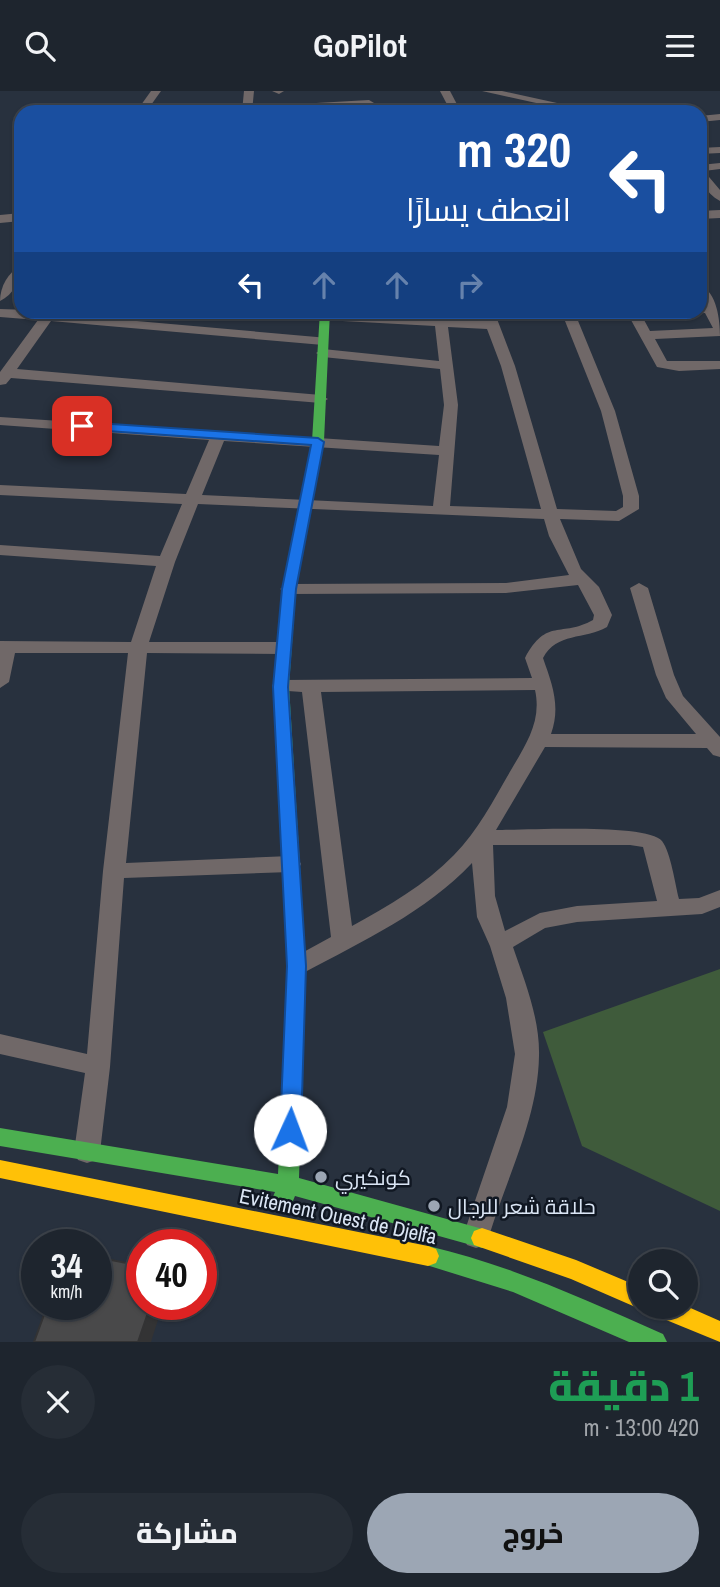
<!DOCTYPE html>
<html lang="ar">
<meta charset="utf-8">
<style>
body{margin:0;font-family:"Archivo Narrow",Cairo,sans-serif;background:#262d36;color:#f1f3f6;direction:rtl;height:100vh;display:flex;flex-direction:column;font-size:26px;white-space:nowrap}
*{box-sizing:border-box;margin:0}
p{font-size:23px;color:#a1a5aa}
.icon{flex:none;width:38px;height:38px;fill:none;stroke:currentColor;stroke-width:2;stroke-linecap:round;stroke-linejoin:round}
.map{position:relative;height:1251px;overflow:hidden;direction:ltr}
.panel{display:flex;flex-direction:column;background:#1e252e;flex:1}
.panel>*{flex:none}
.top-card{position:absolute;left:14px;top:14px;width:693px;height:214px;border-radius:21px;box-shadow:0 2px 5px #0004,0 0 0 2px #3c424a;direction:rtl;background:#1a4fa0;color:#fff;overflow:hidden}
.buttons{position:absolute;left:628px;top:1158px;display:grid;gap:14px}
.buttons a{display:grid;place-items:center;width:70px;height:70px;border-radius:50%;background:#1e252e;box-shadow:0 2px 5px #0004,0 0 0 2px #3c424a;font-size:35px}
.speed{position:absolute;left:21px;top:1138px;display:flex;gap:14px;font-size:35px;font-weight:700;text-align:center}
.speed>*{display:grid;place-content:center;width:91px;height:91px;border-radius:50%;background:#1e252e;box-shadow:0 2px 5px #0004,0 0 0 2px #3c424a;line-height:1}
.speed small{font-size:18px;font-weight:400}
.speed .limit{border:10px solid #d22;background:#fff;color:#111}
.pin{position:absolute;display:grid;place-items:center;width:60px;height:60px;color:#fff;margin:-30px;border-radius:14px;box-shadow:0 4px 10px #0006}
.me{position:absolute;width:77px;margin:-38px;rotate:2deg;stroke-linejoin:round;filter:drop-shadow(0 0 5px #0008)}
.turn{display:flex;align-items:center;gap:24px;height:147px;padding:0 21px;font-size:32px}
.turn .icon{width:91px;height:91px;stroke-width:2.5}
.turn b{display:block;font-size:49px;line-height:60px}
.lanes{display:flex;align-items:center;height:66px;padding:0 21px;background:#0003;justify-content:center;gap:35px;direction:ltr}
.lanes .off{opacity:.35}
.round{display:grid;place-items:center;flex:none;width:74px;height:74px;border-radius:37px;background:#262d36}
.overview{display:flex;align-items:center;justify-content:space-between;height:119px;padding:0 21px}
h1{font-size:42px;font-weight:800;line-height:52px;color:#1e9e55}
.button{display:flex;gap:14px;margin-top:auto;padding:14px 21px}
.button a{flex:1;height:80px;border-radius:42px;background:#9ca6b4;color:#111;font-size:28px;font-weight:800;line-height:80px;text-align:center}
.button a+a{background:#262d36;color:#f1f3f6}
header{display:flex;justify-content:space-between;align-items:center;height:91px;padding:0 21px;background:#1e252e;font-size:32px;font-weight:800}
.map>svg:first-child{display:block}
.green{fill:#3f5b3b}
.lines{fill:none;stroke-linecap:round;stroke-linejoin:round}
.street{fill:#706868;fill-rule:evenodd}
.fast{fill:#4caf50;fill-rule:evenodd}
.slow{fill:#ffc107;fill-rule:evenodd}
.shaded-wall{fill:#333334}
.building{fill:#49494a;stroke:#333334;stroke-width:2}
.route{fill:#1a73e8;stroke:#114b97;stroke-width:2}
.poi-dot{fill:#9ca6b4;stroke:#101722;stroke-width:2.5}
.labels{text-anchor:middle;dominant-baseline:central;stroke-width:5;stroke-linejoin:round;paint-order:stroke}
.near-poi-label{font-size:21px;fill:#dae5f4;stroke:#101722;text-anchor:start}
.near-street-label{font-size:21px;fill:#dae5f4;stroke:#101722}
</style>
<header><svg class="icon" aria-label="menu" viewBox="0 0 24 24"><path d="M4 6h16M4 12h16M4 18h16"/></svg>GoPilot<svg class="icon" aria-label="search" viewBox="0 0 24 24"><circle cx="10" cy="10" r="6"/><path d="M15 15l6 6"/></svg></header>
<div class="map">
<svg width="720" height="1251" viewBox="0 0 720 1251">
<rect width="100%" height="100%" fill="#28313e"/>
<path class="green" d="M720,878V1120L582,1055L543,941Z"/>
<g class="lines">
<g class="street">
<path d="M151,0H161L146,21H136Z"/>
<path d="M244,0H254L252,21H242Z"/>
<path d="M272,0H284L279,3Z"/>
<path d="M440,0H450L461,21H451Z"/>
<path d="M482,0H502L598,21H577Z"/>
<path d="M369,9L374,12L373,14L281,20L276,17L281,14Z"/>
<path d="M720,23V29L700,31V25Z"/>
<path d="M720,56V62L700,63V57Z"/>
<path d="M720,72V78L704,80L720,99V110C705,102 700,89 700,74Z"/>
<path d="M720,119V127L700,128V120Z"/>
<path d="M21,122V130L0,132V124Z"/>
<path d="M21,175C21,189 13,204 0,210C0,196 8,181 21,175Z"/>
<path d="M700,194C717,201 720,229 720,245L655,248L667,270H720V278L679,280L657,276L626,220H700V216L703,217L700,211ZM705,222L713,237L650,240L643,227Z"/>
<path d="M0,218L58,220L57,223L328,247V253L323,254L51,230L17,278L321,304L328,308L321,312L11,287L6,293L0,294V281L38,229L0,226Z"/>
<path d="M481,220H494L515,275L557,418L616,420L623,416V405L601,320L561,220H574L615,320L639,405V418L619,430L560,428L581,478L599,496L612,524L607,536C584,549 557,541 543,567C552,593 561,615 551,643H696L666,607L656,584L630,497L639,492L648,497L674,584L683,605L720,646V666L713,664L707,657L545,656L496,739C523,739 649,732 662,750C671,762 675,793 679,808L699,807L720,799V816L702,823L577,831L545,837L513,856C525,891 540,928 539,965C538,1027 507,1086 489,1145L485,1154L476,1157L467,1154L463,1145L507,1016L515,963L506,907L490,855L477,826L472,772C426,821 363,850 305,881L297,884L289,881L286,875L289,869L331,846L302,601L274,599L272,595L274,591L281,589L532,587L525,567C547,526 561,547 593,529L594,524L578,494L506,502L289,503L280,498L289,493L506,492L569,484L549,445L544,428L198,413L175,471L149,551H283L292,557L283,563L147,562L126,772L290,765L298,767L301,773L298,779L290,781L124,787L110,976L100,1061L96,1069L87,1072L78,1069L74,1061L85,982L0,963V943L87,963L103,780L128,562H15L9,591L0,597V550L131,551L156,475L0,464V454L160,465L182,413L0,404V394L186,403L209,349L0,334V326L439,355L444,314L440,278L323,266L316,262L323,258L439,270L435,235L324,229L317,225L324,221L484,229ZM448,236L487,238L501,275L541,418L450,415L458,314ZM224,350L439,364L433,415L202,404ZM535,599C542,630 526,653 511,679C494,708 478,740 454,764C425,794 388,815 352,835L321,601ZM493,754H630L643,756L657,810L577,815L540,822L505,840L495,805Z"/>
</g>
<g class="fast">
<path d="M320,220H330L324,350L296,498L289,595L306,875L299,1087L490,1140L493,1147L490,1154L482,1157L295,1105L290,1117L282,1120L274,1117L271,1110L275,1101L0,1055V1037L278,1083L288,875L273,595L282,498L312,350Z"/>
<path d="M428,1155C510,1174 586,1209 663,1243L667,1251H629L513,1201L420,1172L417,1165L420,1158Z"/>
</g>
<g class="slow">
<path d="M0,1069L428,1155L436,1158L439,1165L436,1172L428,1175L0,1087Z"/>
<path d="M482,1137L576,1169L640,1196V1216H644L640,1218L571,1188L474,1154L471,1147L474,1140Z"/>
<path d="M686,1215L720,1230V1251L654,1224L651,1216Z"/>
</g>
</g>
<path class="shaded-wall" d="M151,1213H163L151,1251H138Z"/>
<path class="building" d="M96,1166L142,1175V1213H151L138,1251H34L48,1213H96Z"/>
<path class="route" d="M82,331L318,347L324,351L296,498L288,596L306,875L301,1039L298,1046L290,1048L283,1046L280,1039L287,875L273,596L282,498L311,354L78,338L76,335Z"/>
<g class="poi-dot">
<circle cx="321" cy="1086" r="7"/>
<circle cx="434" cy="1115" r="7"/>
</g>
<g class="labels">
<g class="near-poi-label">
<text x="335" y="1086">كونكيري</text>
<text x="448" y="1115">حلاقة شعر للرجال</text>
</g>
<g class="near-street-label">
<text transform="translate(338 1125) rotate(12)">Evitement Ouest de Djelfa</text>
</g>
</g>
</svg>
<div class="buttons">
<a><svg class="icon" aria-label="search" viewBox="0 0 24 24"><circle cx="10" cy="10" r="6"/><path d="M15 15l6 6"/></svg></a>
</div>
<div class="speed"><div>34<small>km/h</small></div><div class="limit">40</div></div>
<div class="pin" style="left:82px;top:335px;background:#d93025"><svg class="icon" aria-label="arrive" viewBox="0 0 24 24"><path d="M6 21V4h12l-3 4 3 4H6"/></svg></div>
<svg class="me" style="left:290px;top:1039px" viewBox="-20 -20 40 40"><circle r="19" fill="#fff"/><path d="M0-13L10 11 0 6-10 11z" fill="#1a73e8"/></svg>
<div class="top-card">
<div class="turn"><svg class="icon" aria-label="left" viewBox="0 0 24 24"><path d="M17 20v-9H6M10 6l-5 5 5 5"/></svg><div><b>320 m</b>انعطف يسارًا</div></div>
<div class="lanes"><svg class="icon" aria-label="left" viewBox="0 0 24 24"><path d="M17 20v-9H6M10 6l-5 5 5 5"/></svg><svg class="icon off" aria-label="ahead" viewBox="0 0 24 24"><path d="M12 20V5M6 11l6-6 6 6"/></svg><svg class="icon off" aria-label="ahead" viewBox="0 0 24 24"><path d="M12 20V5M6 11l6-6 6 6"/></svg><svg class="icon off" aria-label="right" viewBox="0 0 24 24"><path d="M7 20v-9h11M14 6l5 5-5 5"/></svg></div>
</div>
</div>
<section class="panel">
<div class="overview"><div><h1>1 دقيقة</h1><p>420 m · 13:00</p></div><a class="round"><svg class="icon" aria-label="close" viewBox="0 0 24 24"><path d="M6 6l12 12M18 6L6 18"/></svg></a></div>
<div class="button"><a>خروج</a><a>مشاركة</a></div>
</section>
